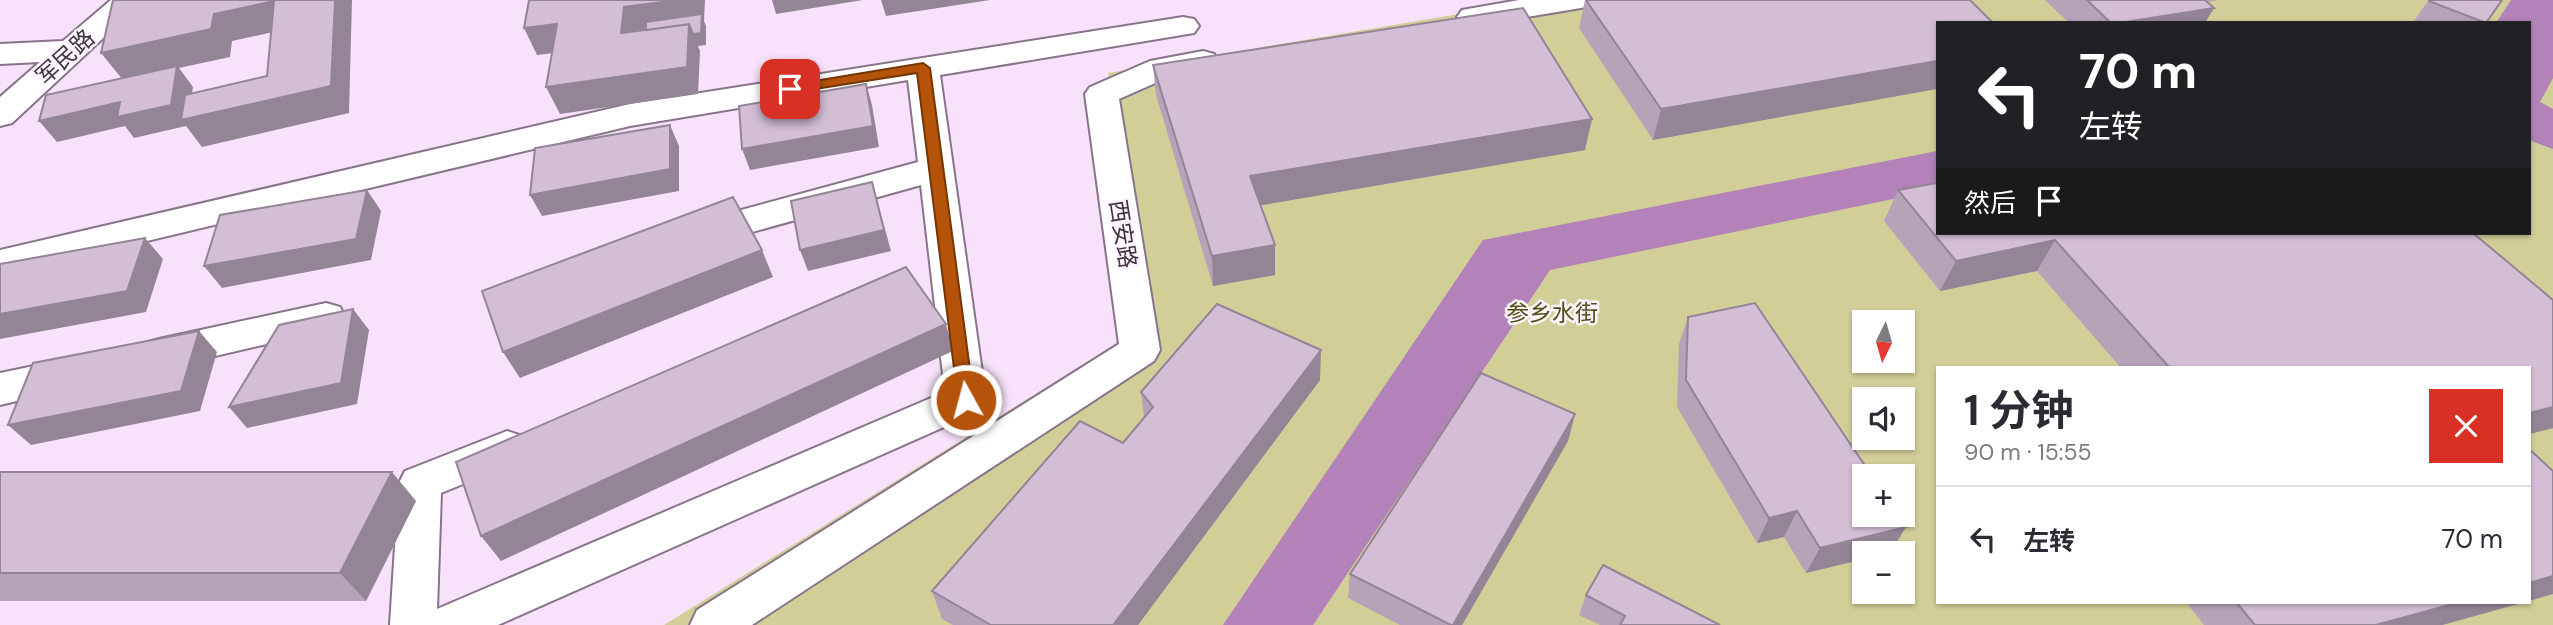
<!DOCTYPE html>
<html lang="zh">
<meta charset="utf-8">
<style>
body{margin:0;font-family:"DM Sans","Noto Sans SC",sans-serif;background:#f7f7f7;color:#2b2b33;height:100vh;display:flex;flex-direction:column;font-size:26px;white-space:nowrap}
*{box-sizing:border-box;margin:0}
p{font-size:23px;color:#7c7c81}
.icon{flex:none;width:38px;height:38px;fill:none;stroke:currentColor;stroke-width:2;stroke-linecap:round;stroke-linejoin:round}
.map{position:relative;flex:1;overflow:hidden}
.sheet{position:absolute;left:1936px;top:366px;width:595px;height:238px;display:flex;flex-direction:column;background:#fff;border-radius:0px;box-shadow:0 2px 5px #0004}
.sheet>*{flex:none}
.guide{position:absolute;left:1936px;top:21px;width:595px;height:214px;border-radius:0px;box-shadow:0 2px 5px #0004;background:#202124;color:#fff;overflow:hidden}
.needle{width:46px;rotate:185deg}
.fabs{position:absolute;left:1852px;top:310px;display:grid;gap:14px}
.fabs a{display:grid;place-items:center;width:63px;height:63px;border-radius:0px;background:#fff;box-shadow:0 2px 5px #0004;font-size:35px}
.pin{position:absolute;display:grid;place-items:center;width:60px;height:60px;color:#fff;margin:-30px;border-radius:14px;box-shadow:0 4px 10px #0006}
.me{position:absolute;width:77px;margin:-38px;rotate:353deg;stroke-linejoin:round;filter:drop-shadow(0 0 5px #0008)}
.turn{display:flex;align-items:center;gap:24px;height:147px;padding:0 28px;font-size:32px}
.turn .icon{width:91px;height:91px;stroke-width:2.5}
.turn b{display:block;font-size:49px;line-height:60px}
.then{display:flex;align-items:center;height:66px;padding:0 28px;background:#0003;gap:14px;font-size:26px}
.round{display:grid;place-items:center;flex:none;width:74px;height:74px;border-radius:0px;background:#f7f7f7}
.summary{display:flex;align-items:center;justify-content:space-between;height:119px;padding:0 28px}
h1{font-size:42px;font-weight:700;line-height:52px}
ul{padding:0;list-style:none}
li{display:flex;align-items:center;gap:21px;height:105px;padding:0 28px;border-top:2px solid #e1e1e2}
li div{flex:1}
li b{display:block;font-size:26px}
li em{font-style:normal}
.map>svg:first-child{display:block}
.green{fill:#d1ce98;fill-rule:evenodd}
.water{fill:#b282b8}
.lines{fill:none;stroke-linecap:round;stroke-linejoin:round}
.minor-casing{stroke:#88748a;stroke-width:4}
.minor{fill:#fff;fill-rule:evenodd}
.wall{fill:#b5a3b8}
.shaded-wall{fill:#948596}
.building{fill:#d3bed6;stroke:#948596;stroke-width:2}
.route{fill:#b45309;stroke:#753606;stroke-width:2}
.labels{text-anchor:middle;dominant-baseline:central;stroke-width:5;stroke-linejoin:round;paint-order:stroke}
.street-label{font-size:23px;fill:#3d343e;stroke:#fdf4fe}
.park-label{font-size:23px;fill:#524e16;stroke:#fdf4fe}
</style>
<div class="map">
<svg width="2553" height="625" viewBox="0 0 2553 625">
<rect width="100%" height="100%" fill="#f8e2fb"/>
<path class="green" d="M1542,0H2553V625H664L1145,326L1108,73ZM1937,23H2529V233H1937ZM1864,322H1902V360H1864ZM1937,368H2529V602H1937ZM1864,399H1902V438H1864ZM1864,476H1902V514H1864ZM1864,553H1902V592H1864Z"/>
<g class="water">
<path d="M2511,0H2553V78L2540,102L2553,109V149L2529,140V23H2496Z"/>
<path d="M1937,151V190L1550,270L1313,625H1223L1483,240Z"/>
</g>
<g class="lines">
<g class="minor-casing">
<g id="minor">
<path d="M111,0H144L12,123L0,126V97L40,62L0,64V44L63,41Z"/>
<path d="M1519,0H1590L1586,7L1575,9L1473,26L1462,24L1457,17L1462,10Z"/>
<path d="M1183,17L1194,19L1199,26L1194,33L940,75L986,400L980,411L498,625H390L399,483L405,471L507,431L522,436L528,448L522,460L441,493L437,609L945,392L921,185L695,248L682,244L677,235L682,226L918,162L908,80L630,126L0,276V250L630,104Z"/>
<path d="M1203,51L1214,54L1219,61L1214,68L1169,77L1119,99L1160,350L1154,361L752,625H690L697,610L1119,344L1085,94L1090,87L1150,61Z"/>
<path d="M326,303L340,307L345,317L340,327L159,369L145,365L139,354L145,343L159,339Z"/>
<path d="M77,357L91,361L97,372L91,383L0,405V373Z"/>
</g>
</g>
<use href="#minor" class="minor"/>
</g>
<g class="wall">
<path d="M1585,0H1970L1653,140L1579,28Z"/>
<path d="M2045,0H2219L2207,2L2205,23H2069Z"/>
<path d="M2429,0L2486,23L2413,22Z"/>
<path d="M1153,65L1585,150L1261,205L1275,275L1213,286L1156,95Z"/>
<path d="M1898,190L2473,233L2553,300V428L2529,434V368H2121L2037,271L1940,291L1884,221Z"/>
<path d="M1688,317L1891,552L1806,573L1784,537L1757,543L1677,407L1679,344Z"/>
<path d="M1320,380L1138,625H953L942,619L932,591L1123,443L1144,418L1141,392Z"/>
<path d="M1575,414L1568,441L1462,625H1400L1348,598L1350,574Z"/>
<path d="M0,472L416,501L366,601H0Z"/>
<path d="M1586,595L1720,625H1600L1579,615Z"/>
<path d="M2186,602H2525L2442,625H2204Z"/>
</g>
<g class="shaded-wall">
<path d="M335,0H352L349,113L202,147L186,126L134,138L125,126L57,142L39,121L123,80L101,53L214,14L274,1L291,28L232,41L230,57L179,68L193,87L188,118L331,86Z"/>
<path d="M678,0H705L704,21L706,26V45L698,46L700,51L698,94L560,114L546,87L621,33L624,7Z"/>
<path d="M772,0H863L776,14Z"/>
<path d="M881,0H990L886,16Z"/>
<path d="M2214,8L2205,23H2119Z"/>
<path d="M557,24L570,51L537,55L524,28Z"/>
<path d="M1937,61V89L1653,140L1661,109Z"/>
<path d="M866,84L872,105L879,147L750,170L742,149Z"/>
<path d="M1592,119L1585,150L1251,207L1250,176Z"/>
<path d="M670,125L679,146V191L542,216L530,195Z"/>
<path d="M872,182L891,251L808,271L800,250Z"/>
<path d="M367,190L381,211L371,260L222,288L204,266Z"/>
<path d="M145,238L163,259L146,312L0,339V314Z"/>
<path d="M2055,240L2037,271L1940,291L1956,261Z"/>
<path d="M1275,245V275L1213,286L1212,256Z"/>
<path d="M762,250L773,277L520,378L503,352Z"/>
<path d="M353,309L369,330L357,404L247,428L229,407Z"/>
<path d="M946,324L953,351L501,561L481,536Z"/>
<path d="M199,331L217,352L200,411L31,445L8,425Z"/>
<path d="M1321,350L1320,380L1138,625H1113Z"/>
<path d="M2553,407V428L2529,434V413Z"/>
<path d="M1575,414L1568,441L1462,625H1453Z"/>
<path d="M392,472L416,501L366,601L340,573Z"/>
<path d="M1797,511L1784,537L1757,543L1769,518Z"/>
<path d="M1906,527L1891,552L1864,553V559L1806,573L1820,548Z"/>
<path d="M2553,576V594L2529,601V583Z"/>
<path d="M2460,602H2525L2442,625H2376Z"/>
</g>
<g class="building">
<path d="M113,0H335L331,86L181,120L185,95L267,76L274,1L214,14L211,29L101,53Z"/>
<path d="M529,0H678L624,7L621,33L689,24L687,67L546,87L557,24L524,28Z"/>
<path d="M1586,0H1970L1993,23H1937V61L1661,109Z"/>
<path d="M2087,0H2205L2214,8L2119,23H2111Z"/>
<path d="M2429,0H2502L2486,23L2429,1Z"/>
<path d="M1523,8L1592,119L1250,176L1275,245L1212,256L1153,65Z"/>
<path d="M702,14L701,33L693,34L689,24L646,30V22Z"/>
<path d="M177,66L171,105L117,117L120,102L39,121L46,95Z"/>
<path d="M866,84L873,126L742,149L739,106Z"/>
<path d="M670,125V169L530,195L535,148Z"/>
<path d="M872,182L884,230L800,250L791,201Z"/>
<path d="M1937,183V233H2473L2553,300V407L2529,413V368H2170L2055,240L1956,261L1898,190Z"/>
<path d="M367,190L356,239L204,266L220,215Z"/>
<path d="M733,197L762,250L503,352L482,291Z"/>
<path d="M145,238L127,291L0,314V264Z"/>
<path d="M906,267L946,324L481,536L456,462Z"/>
<path d="M1755,303L1872,476H1864V514H1898L1906,527L1820,548L1797,511L1769,518L1686,380L1688,317Z"/>
<path d="M1217,304L1321,350L1113,625H991L932,591L1080,421L1123,443L1153,407L1141,392Z"/>
<path d="M353,309L341,383L229,407L279,325Z"/>
<path d="M199,331L181,391L8,425L33,363Z"/>
<path d="M1481,373L1575,414L1453,625H1451L1350,574Z"/>
<path d="M2529,449L2553,471V576L2529,583Z"/>
<path d="M0,472H392L340,573H0Z"/>
<path d="M1603,565L1720,625H1620L1625,616L1586,595Z"/>
<path d="M2236,602H2460L2376,625H2255Z"/>
</g>
<path class="route" d="M923,63L930,68L974,400L972,405H960L958,400L917,73L790,93L783,89L790,85Z"/>
<g class="labels">
<g class="street-label">
<text transform="translate(65 57) rotate(-42)">军民路</text>
<text transform="translate(1123 234) rotate(81)">西安路</text>
</g>
<g class="park-label">
<text x="1552" y="313">参乡水街</text>
</g>
</g>
</svg>
<div class="fabs">
<a><svg class="needle" viewBox="-14 -14 28 28"><path d="M0-13l5 13h-10z" fill="#e53935"/><path d="M0 13l5-13h-10z" fill="#7c7c81"/></svg></a>
<a><svg class="icon" aria-label="sound" viewBox="0 0 24 24"><path d="M4 9h4l5-4v14l-5-4H4zM17 9q2 3 0 6"/></svg></a>
<a>+</a>
<a>−</a>
</div>
<div class="pin" style="left:790px;top:89px;background:#d93025"><svg class="icon" aria-label="arrive" viewBox="0 0 24 24"><path d="M6 21V4h12l-3 4 3 4H6"/></svg></div>
<svg class="me" style="left:966px;top:400px" viewBox="-20 -20 40 40"><circle r="17" fill="#b45309" stroke="#fff" stroke-width="3"/><path d="M0-11L8 9 0 5-8 9z" fill="#fff"/></svg>
<div class="guide">
<div class="turn"><svg class="icon" aria-label="left" viewBox="0 0 24 24"><path d="M17 20v-9H6M10 6l-5 5 5 5"/></svg><div><b>70 m</b>左转</div></div>
<div class="then">然后<svg class="icon" aria-label="arrive" viewBox="0 0 24 24"><path d="M6 21V4h12l-3 4 3 4H6"/></svg></div>
</div>
<section class="sheet">
<div class="summary"><div><h1>1 分钟</h1><p>90 m · 15:55</p></div><a class="round" style="background:#d93025;color:#fff"><svg class="icon" aria-label="close" viewBox="0 0 24 24"><path d="M6 6l12 12M18 6L6 18"/></svg></a></div>
<ul>
<li><svg class="icon" aria-label="left" viewBox="0 0 24 24"><path d="M17 20v-9H6M10 6l-5 5 5 5"/></svg><div><b>左转</b></div><em>70 m</em></li>
</ul>
</section>
</div>
